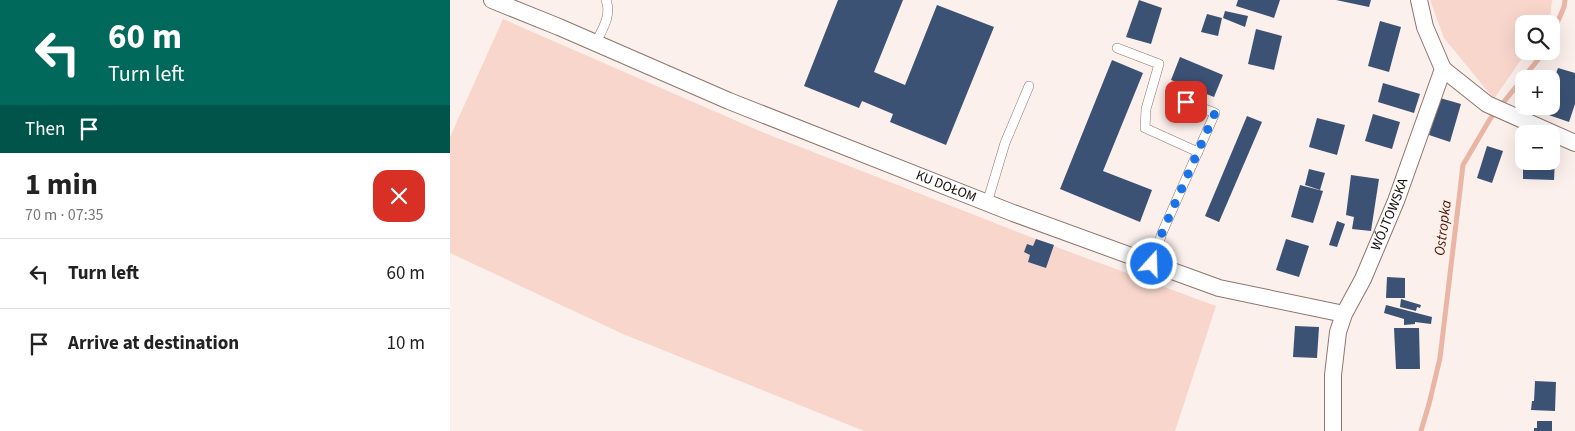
<!DOCTYPE html>
<meta charset="utf-8">
<style>
body{margin:0;font-family:"Source Sans 3",sans-serif;background:#f6f6f6;color:#222;height:100vh;display:flex;flex-direction:column;font-size:19px;white-space:nowrap}
*{box-sizing:border-box;margin:0}
p{font-size:16px;color:#767676}
.icon{flex:none;width:28px;height:28px;fill:none;stroke:currentColor;stroke-width:2;stroke-linecap:round;stroke-linejoin:round}
.map{position:relative;flex:1;overflow:hidden}
.side{display:flex;flex-direction:column;background:#fff;width:450px}
.side>*{flex:none}
.top-card{background:#00695c;color:#fff;overflow:hidden}
.fabs{position:absolute;left:1065px;top:15px;display:grid;gap:10px}
.fabs a{display:grid;place-items:center;width:45px;height:45px;border-radius:10px;background:#fff;box-shadow:0 5px 20px #0002;font-size:25px}
.pin{position:absolute;display:grid;place-items:center;width:42px;height:42px;color:#fff;margin:-21px;border-radius:10px;box-shadow:0 2px 8px #0006}
.me{position:absolute;width:55px;margin:-28px;rotate:20deg;stroke-linejoin:round;filter:drop-shadow(0 0 4px #0008)}
.turn{display:flex;align-items:center;gap:18px;height:105px;padding:0 25px;font-size:22px}
.turn .icon{width:65px;height:65px;stroke-width:2.5}
.turn b{display:block;font-size:35px;line-height:42px}
.then{display:flex;align-items:center;height:48px;padding:0 25px;background:#0003;gap:10px;font-size:19px}
.round{display:grid;place-items:center;flex:none;width:52px;height:52px;border-radius:15px;background:#f6f6f6}
.summary{display:flex;align-items:center;justify-content:space-between;height:85px;padding:0 25px}
h1{font-size:30px;font-weight:700;line-height:38px}
ul{padding:0;list-style:none}
li{display:flex;align-items:center;gap:15px;height:70px;padding:0 25px;border-top:1px solid #e0e0e0}
li div{flex:1}
li b{display:block;font-size:19px}
li em{font-style:normal}
main{display:flex;flex:1;min-height:0}
.map>svg:first-child{display:block}
.green{fill:#f8d6cc}
.lines{fill:none;stroke-linecap:round;stroke-linejoin:round}
.stream{stroke:#eab5a5;stroke-width:5}
.building{fill:#3b5275}
.service-casing{stroke:#8e756d;stroke-width:10}
.minor-casing{stroke:#8e756d;stroke-width:18}
.service{stroke:#fff;stroke-width:9}
.minor{stroke:#fff;stroke-width:16}
.route{stroke:#1a73e8;stroke-width:9;stroke-dasharray:0 16.2}
.labels{text-anchor:middle;dominant-baseline:central;stroke-width:5;stroke-linejoin:round;paint-order:stroke}
.street-label{font-size:14px;fill:#170d0b;stroke:#fcf0ec}
.water-label{font-size:15px;font-style:italic;fill:#501200;stroke:#fcf0ec}
</style>
<main>
<section class="side">
<div class="top-card">
<div class="turn"><svg class="icon" aria-label="left" viewBox="0 0 24 24"><path d="M17 20v-9H6M10 6l-5 5 5 5"/></svg><div><b>60 m</b>Turn left</div></div>
<div class="then">Then<svg class="icon" aria-label="arrive" viewBox="0 0 24 24"><path d="M6 21V4h12l-3 4 3 4H6"/></svg></div>
</div>
<div class="summary"><div><h1>1 min</h1><p>70 m · 07:35</p></div><a class="round" style="background:#d93025;color:#fff"><svg class="icon" aria-label="close" viewBox="0 0 24 24"><path d="M6 6l12 12M18 6L6 18"/></svg></a></div>
<ul>
<li><svg class="icon" aria-label="left" viewBox="0 0 24 24"><path d="M17 20v-9H6M10 6l-5 5 5 5"/></svg><div><b>Turn left</b></div><em>60 m</em></li>
<li><svg class="icon" aria-label="arrive" viewBox="0 0 24 24"><path d="M6 21V4h12l-3 4 3 4H6"/></svg><div><b>Arrive at destination</b></div><em>10 m</em></li>
</ul>
</section>
<div class="map">
<svg width="1125" height="431" viewBox="0 0 1125 431">
<rect width="100%" height="100%" fill="#fcf0ec"/>
<g class="green">
<path d="M980,0H1102L1100,18L1096,24H1074V51H1077L1044,99L994,38Z"/>
<path d="M53,19L312,132L609,248L766,306L725,431H414L173,334L0,253V137Z"/>
</g>
<g class="lines">
<g class="stream">
<path d="M1101,37L1114,7L1115,0"/>
<path d="M971,431L979,404L990,358L1013,165L1040,119L1095,51"/>
</g>
</g>
<g class="building">
<path d="M388,0H453L424,72L455,85L487,5L544,27L496,145L440,122L443,114L412,101L409,108L354,86Z"/>
<path d="M689,0L712,8L701,44L676,37Z"/>
<path d="M788,0H830L824,18L786,6Z"/>
<path d="M886,0H921L919,7Z"/>
<path d="M775,11L798,16L795,27L773,18Z"/>
<path d="M757,14L772,18L768,36L751,32Z"/>
<path d="M930,21L951,27L939,72L918,66Z"/>
<path d="M806,29L832,36L824,70L798,64Z"/>
<path d="M730,57L773,75L764,97L721,80Z"/>
<path d="M662,60L693,73L653,171L702,190L690,222L610,189Z"/>
<path d="M1108,68L1125,73V104L1119,122L1090,112L1092,106H1101V81L1103,82Z"/>
<path d="M933,83L970,94L964,113L928,102Z"/>
<path d="M990,98L1011,104L1000,142L979,135Z"/>
<path d="M923,114L950,122L942,149L915,141Z"/>
<path d="M797,116L812,122L769,222L755,216Z"/>
<path d="M867,118L895,125L887,155L859,147Z"/>
<path d="M1037,146L1053,151L1042,183L1027,178Z"/>
<path d="M1101,159H1105L1104,180L1073,179V161H1101Z"/>
<path d="M859,169L875,173L870,190L855,185Z"/>
<path d="M901,175L929,179L921,231L902,229L904,217L896,215Z"/>
<path d="M850,185L873,191L863,223L841,217Z"/>
<path d="M887,221L895,224L887,247L879,245Z"/>
<path d="M586,239L604,245L596,268L578,262L580,255L574,252L577,244L583,246Z"/>
<path d="M836,239L859,246L849,277L826,270Z"/>
<path d="M937,277L955,278V298H936Z"/>
<path d="M951,299L971,305L970,308L967,307L966,311L950,307Z"/>
<path d="M936,305L982,317L981,324L965,322V324L954,325V319L934,313Z"/>
<path d="M845,326L869,327L867,358L843,357Z"/>
<path d="M944,328H969L970,369H946Z"/>
<path d="M1085,381L1106,382L1105,411L1081,410L1082,401H1084Z"/>
<path d="M1087,421H1102V431H1084V428H1087Z"/>
</g>
<g class="lines">
<g class="service-casing">
<g id="service">
<path d="M145,44C152,30 162,16 156,0"/>
<path d="M667,48L709,64L696,109L695,128L748,152"/>
<path d="M537,203L555,143L579,86"/>
<path d="M702,264L712,233L765,113L721,96"/>
</g>
</g>
<g class="minor-casing">
<g id="minor">
<path id="s1" d="M42,0L109,27L279,101L563,213L769,288L894,314"/>
<path d="M993,69L1037,104L1125,143"/>
<path id="s2" d="M883,431V375L888,332L894,314L913,279L946,201L993,69L975,27L969,0"/>
</g>
</g>
<use href="#service" class="service"/>
<use href="#minor" class="minor"/>
</g>
<g class="lines">
<path class="route" d="M702,264L712,233L765,113L736,102"/>
</g>
<g class="labels">
<g class="street-label">
<text stroke="none"><textPath href="#s1" startOffset="491">KU DOŁOM</textPath></text>
<text stroke="none"><textPath href="#s2" startOffset="228">WÓJTOWSKA</textPath></text>
</g>
<g class="water-label">
<text transform="translate(993 228) rotate(-83)">Ostropka</text>
</g>
</g>
</svg>
<div class="fabs">
<a><svg class="icon" aria-label="search" viewBox="0 0 24 24"><circle cx="10" cy="10" r="6"/><path d="M15 15l6 6"/></svg></a>
<a>+</a>
<a>−</a>
</div>
<div class="pin" style="left:736px;top:102px;background:#d93025"><svg class="icon" aria-label="arrive" viewBox="0 0 24 24"><path d="M6 21V4h12l-3 4 3 4H6"/></svg></div>
<svg class="me" style="left:702px;top:264px" viewBox="-20 -20 40 40"><circle r="17" fill="#1a73e8" stroke="#fff" stroke-width="3"/><path d="M0-11L8 9 0 5-8 9z" fill="#fff"/></svg>
</div>
</main>
